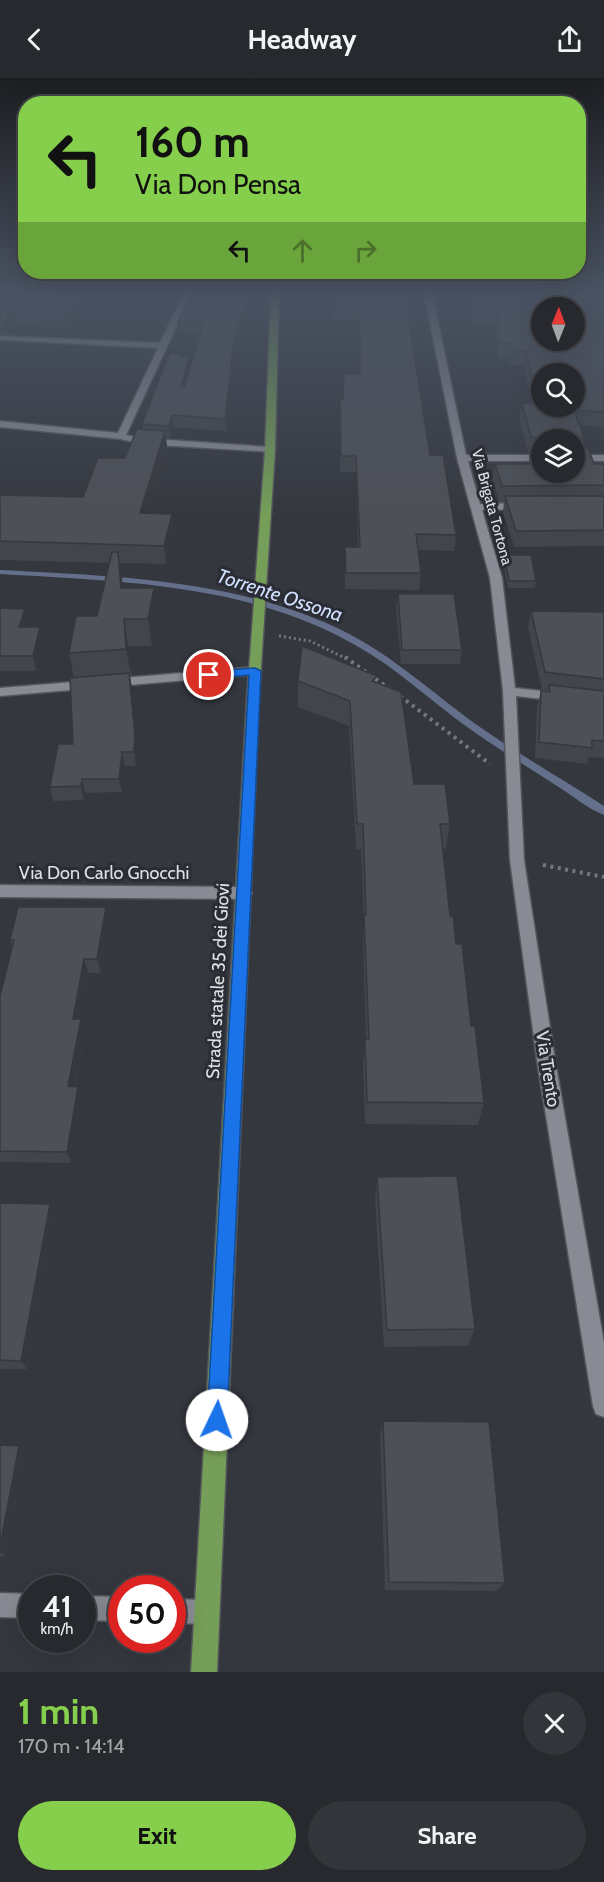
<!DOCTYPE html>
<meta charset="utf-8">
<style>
body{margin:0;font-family:Cabin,sans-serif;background:#33353a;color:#f1f3f6;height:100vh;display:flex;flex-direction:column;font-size:22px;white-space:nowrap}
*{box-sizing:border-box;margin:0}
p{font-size:20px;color:#a4a6aa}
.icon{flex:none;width:33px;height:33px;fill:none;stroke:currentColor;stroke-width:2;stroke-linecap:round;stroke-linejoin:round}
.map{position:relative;height:1594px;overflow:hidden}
.drawer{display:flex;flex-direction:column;background:#27292e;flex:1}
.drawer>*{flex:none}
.top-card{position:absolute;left:18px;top:18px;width:568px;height:183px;border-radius:24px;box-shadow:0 6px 24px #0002,0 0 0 2px #43454a;background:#85cf4c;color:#111;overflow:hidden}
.needle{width:39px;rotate:1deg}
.controls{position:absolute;left:531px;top:219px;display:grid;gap:12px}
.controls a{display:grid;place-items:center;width:54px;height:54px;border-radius:50%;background:#27292e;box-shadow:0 6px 24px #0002,0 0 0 2px #43454a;font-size:30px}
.speed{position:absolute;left:18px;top:1497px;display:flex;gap:12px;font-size:30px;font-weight:700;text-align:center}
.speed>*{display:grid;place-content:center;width:78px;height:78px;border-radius:50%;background:#27292e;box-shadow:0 6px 24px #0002,0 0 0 2px #43454a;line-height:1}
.speed small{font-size:15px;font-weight:400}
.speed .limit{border:9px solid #d22;background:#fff;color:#111}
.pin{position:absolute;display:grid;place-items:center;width:51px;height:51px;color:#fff;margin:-26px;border:3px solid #fff;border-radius:50%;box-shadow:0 2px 6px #0007}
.me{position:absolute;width:66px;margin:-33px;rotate:3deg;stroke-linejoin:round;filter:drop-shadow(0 0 4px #0008)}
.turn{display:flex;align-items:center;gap:21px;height:126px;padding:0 18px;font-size:27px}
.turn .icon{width:78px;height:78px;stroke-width:2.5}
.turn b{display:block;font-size:42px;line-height:51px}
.lanes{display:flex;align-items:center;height:57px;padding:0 18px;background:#0003;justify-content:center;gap:30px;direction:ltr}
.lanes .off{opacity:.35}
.round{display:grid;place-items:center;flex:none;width:63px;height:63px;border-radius:32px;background:#33353a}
.headline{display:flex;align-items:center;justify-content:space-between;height:102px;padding:0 18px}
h1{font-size:36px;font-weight:700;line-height:45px;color:#85cf4c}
.action{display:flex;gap:12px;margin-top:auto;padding:12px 18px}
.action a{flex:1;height:69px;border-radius:36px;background:#85cf4c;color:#111;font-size:24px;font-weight:700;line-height:69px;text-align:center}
.action a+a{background:#33353a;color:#f1f3f6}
header{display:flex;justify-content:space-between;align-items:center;height:78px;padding:0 18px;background:#27292e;font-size:27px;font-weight:700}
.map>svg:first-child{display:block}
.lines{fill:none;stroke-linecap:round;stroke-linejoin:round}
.stream{fill:#64708b;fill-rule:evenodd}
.minor-casing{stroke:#53555a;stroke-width:3}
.major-casing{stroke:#53555a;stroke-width:3}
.path-far1{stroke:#74777d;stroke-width:3;stroke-dasharray:2 3;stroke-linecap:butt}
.path{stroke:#74777d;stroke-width:4;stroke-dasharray:3 4.5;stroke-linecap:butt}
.minor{fill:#888b93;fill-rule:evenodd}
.major{fill:#759e58;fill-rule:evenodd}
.wall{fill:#42454b;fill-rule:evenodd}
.shaded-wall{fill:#36383d}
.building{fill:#4d5057;stroke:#36383d;stroke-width:1.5;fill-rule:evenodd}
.route{fill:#1a73e8;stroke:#114b97;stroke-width:1.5}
.labels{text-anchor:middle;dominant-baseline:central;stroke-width:6;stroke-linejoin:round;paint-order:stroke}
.far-street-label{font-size:15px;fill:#dfe1e5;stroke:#2a2d33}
.street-label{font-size:18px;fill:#dfe1e5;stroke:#2a2d33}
.water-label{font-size:20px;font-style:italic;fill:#d1dffe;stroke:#2a2d33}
</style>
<header><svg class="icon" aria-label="back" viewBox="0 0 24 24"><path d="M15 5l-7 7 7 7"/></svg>Headway<svg class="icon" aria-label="share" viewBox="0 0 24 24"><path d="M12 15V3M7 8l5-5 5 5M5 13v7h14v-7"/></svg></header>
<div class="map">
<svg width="604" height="1594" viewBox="0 0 604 1594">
<rect width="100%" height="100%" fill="#34373e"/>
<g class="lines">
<path class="stream" d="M0,492C114,498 230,501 335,549C385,572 426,609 470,642C513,673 559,699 604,728V737C588,731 569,715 554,706C523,686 492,667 463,646C436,626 411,604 384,585C271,506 132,504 0,496Z"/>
<g class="minor-casing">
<g id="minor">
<path d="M184,215H192L126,357L141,360L270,369L273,370V374L141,366L121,361L0,349V343L118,355L158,270L0,262V258L160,265Z"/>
<path d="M424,215H432L466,377H542V383H468L480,426L523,425L528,428L523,431L482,432L502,500L515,610L560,615L566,619L560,623L516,618L524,782L555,982L604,1265V1339L596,1336L593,1328L537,982L510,782L503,613L490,500L457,380Z"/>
<rect x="574" y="377" width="30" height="6"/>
<path d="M255,589L259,590L261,593L259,596L0,618V610Z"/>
<path d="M0,807L244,809L249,811L252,815L249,819L244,821L0,819Z"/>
<path d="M0,1515L32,1516V1540L0,1539Z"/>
<path d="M82,1518L122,1519V1543L82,1542Z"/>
<path d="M172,1521L207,1522L216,1525L219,1534L216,1543L207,1546L172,1545Z"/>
</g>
</g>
<g class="major-casing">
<path id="major" d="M271,215H279L275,372L259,620L217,1594H191L247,620L265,372Z"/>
</g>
<path class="path-far1" d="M279,558L310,563L347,581"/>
<g class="path">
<path d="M345,579L391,612"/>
<path d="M400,618L490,686"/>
<path d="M543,787L604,799"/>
</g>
<use href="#minor" class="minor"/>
<use href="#major" class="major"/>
</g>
<g class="wall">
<path d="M0,215H103L100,219H90L71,250L13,247L6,256H0Z"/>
<path d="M191,215H255L234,273L226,353L173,349L170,360L166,359L167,370L148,436H172L174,454L166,486L119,485L123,510H154L157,536L152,568H128L131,597H130L137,672L136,688H125L122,714L85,715L84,722L53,723L50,709L73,666L74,600L69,575L97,538L110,485L0,482V417L83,419L125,380L142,351V346L190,289L200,256L179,255L178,244Z"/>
<path d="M309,215H424L423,220H409L410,225L409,239H408L430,377L456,457L454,473L418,472L421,495L419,512L345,511V469H358L356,394H340V321H343L360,296V243L332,242V228L334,221L309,220Z"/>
<path d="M434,215H604V349L580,347L584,359L582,370L594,386H604V468L514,469L503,434L504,424H499L493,401L495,386H532L533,375H528L519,340L522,325H531L524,287H511L509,280H498L495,247L470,246L472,220H435ZM542,362H574L542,394Z"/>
<path d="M504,477L536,503L535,510H508L503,484Z"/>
<path d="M398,516L462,572L460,586H401L396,530Z"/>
<path d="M0,530L25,531L29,546L28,549H40L44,564L36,593H0Z"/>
<path d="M531,533L604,534V680L589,679L587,686L535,680L537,629L541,613L547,614L548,611H542L528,550Z"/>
<path d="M298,603L377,605L414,706L450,746L446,771H443L450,838L456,866L484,1025L478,1047L365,1046L363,984L366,961L363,861L364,844L361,771H356L349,648L298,629Z"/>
<path d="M106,829L109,842L101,895H88L79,941H81L85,954L75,1009H78L82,1021L71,1085L0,1084V918L12,868L10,862Z"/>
<path d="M377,1099L475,1251L468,1268L384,1269L375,1121Z"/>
<path d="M0,1125L55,1137L27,1291H0Z"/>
<path d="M383,1343L505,1505L496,1513L385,1512L380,1357Z"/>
<path d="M0,1367L19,1368L25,1375L6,1478H0Z"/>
</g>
<g class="shaded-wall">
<path d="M84,215H90V219L71,250L69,238Z"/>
<path d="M251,215H255L234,273L226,353L225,341L234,261Z"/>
<path d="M10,236L13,247L6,256L3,245Z"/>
<path d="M189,280L190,292L182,320L181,308Z"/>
<path d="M172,337L173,349L170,360L169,348Z"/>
<path d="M165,353L167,370L143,453L140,435Z"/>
<path d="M172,436L174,454L166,486L164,468Z"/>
<path d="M118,474L122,500L125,536L121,510Z"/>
<path d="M154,510L157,536L152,568L148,541Z"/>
<path d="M25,531L29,546L22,564L19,549Z"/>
<path d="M124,541L128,568L131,597L126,571Z"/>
<path d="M40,549L44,564L36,593L33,578Z"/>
<path d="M129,595L132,609L137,672L136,688L134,674Z"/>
<path d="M122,674L125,688L122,714L119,701Z"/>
<path d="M82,701L85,715L84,722L81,708Z"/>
<path d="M106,829L109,842L101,895L97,881Z"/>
<path d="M84,881L88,895L76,954L73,941Z"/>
<path d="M81,941L85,954L72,1021L68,1008Z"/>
<path d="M78,1009L82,1021L71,1085L67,1074Z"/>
<path d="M50,1126L55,1137L27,1291L21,1283Z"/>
<path d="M19,1368L25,1375L6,1478L0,1474V1468Z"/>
</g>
<g class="building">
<path d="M0,215H84L69,238L10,236L3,245H0Z"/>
<path d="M191,215H251L234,261L225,341L172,337L169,348L142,346L170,274L189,280L181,308L184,309L204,245L178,244Z"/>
<path d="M335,215H409L410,225H406L430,377H443L456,457L416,456L421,495H346L345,469H360L356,378H341L340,321H343L344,296H360V229L332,228Z"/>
<path d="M473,215H604V334L574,332L584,359L576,360L575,368L577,370H588L594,386H604V407L502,408L495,386H539L534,370H542V394H574V362H547L546,360L531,359L522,325H537L526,273L513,272L511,266L500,265L497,233L472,232ZM542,230H574V262H542ZM542,296H574V328H542Z"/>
<path d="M137,351L165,353L140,435L172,436L164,468L0,463V417L83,419L98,380H125Z"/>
<path d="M505,418H604V452L516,453Z"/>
<path d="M112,474H118L121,510H154L148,541H124L126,571L69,575L76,538H97Z"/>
<path d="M504,477H531L536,503H509Z"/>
<path d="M398,516H454L462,572H402Z"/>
<path d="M0,530L25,531L19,549H40L33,578H0Z"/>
<path d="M531,533L604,534V601L545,594Z"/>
<path d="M302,568L377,598L372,603L401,614L414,706H445L450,746H440L450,838H453L456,866H462L471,948H475L484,1025L367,1024L365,961H369L364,837H366L363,746H357L350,623L298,603Z"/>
<path d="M129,595L135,658L134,674H122L119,701H82L81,708L50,709L58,666H73L70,600Z"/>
<path d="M549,607L604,613V663L592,662V670L539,664L541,613L550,614Z"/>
<path d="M18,829H106L97,881H84L73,941H81L68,1008L78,1009L67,1074L0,1073V918L14,862H10Z"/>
<path d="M457,1098L475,1251L387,1252L377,1099Z"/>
<path d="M0,1125L50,1126L21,1283L0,1282Z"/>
<path d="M383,1343L489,1344L505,1505L389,1504Z"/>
<path d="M0,1367L19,1368L0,1468Z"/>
</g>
<linearGradient id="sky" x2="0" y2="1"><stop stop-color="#1d1e22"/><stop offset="0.49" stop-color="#4a5363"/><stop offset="1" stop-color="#4a5363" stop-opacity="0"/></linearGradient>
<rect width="604" height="438" fill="url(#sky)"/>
<path class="route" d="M255,590L261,593L227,1342L224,1349L217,1352L210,1349L207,1342L249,597L209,601L203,597L209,593Z"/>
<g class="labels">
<g class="far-street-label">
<text transform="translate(492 429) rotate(75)">Via Brigata Tortona</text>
</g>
<g class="street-label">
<text x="104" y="795">Via Don Carlo Gnocchi</text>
<text transform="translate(218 903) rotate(-87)">Strada statale 35 dei Giovi</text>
<text transform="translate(548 991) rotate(81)">Via Trento</text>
</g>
<g class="water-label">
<text transform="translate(280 517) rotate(18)">Torrente Ossona</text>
</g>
</g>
</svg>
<div class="controls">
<a><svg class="needle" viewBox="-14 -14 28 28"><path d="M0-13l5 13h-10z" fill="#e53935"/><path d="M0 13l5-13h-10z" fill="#a4a6aa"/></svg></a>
<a><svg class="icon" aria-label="search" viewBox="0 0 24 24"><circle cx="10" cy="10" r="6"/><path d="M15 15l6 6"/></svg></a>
<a><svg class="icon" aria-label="layers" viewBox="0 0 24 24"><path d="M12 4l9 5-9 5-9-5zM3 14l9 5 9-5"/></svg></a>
</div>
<div class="speed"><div>41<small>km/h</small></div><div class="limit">50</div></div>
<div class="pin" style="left:209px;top:597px;background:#d93025"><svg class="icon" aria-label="arrive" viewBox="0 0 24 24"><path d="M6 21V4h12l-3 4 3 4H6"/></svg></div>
<svg class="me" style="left:217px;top:1342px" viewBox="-20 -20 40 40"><circle r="19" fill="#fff"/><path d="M0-13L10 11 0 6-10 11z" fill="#1a73e8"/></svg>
<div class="top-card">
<div class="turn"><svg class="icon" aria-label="left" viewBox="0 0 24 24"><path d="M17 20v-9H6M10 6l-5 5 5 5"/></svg><div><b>160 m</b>Via Don Pensa</div></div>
<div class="lanes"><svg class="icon" aria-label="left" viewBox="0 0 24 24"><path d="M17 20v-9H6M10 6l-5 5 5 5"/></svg><svg class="icon off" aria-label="ahead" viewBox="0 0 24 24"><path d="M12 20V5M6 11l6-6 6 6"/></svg><svg class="icon off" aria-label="right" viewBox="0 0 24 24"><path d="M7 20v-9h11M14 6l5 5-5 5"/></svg></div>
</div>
</div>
<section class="drawer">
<div class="headline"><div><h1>1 min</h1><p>170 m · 14:14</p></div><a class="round"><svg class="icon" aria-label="close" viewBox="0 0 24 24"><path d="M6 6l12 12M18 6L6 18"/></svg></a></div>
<div class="action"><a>Exit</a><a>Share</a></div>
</section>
